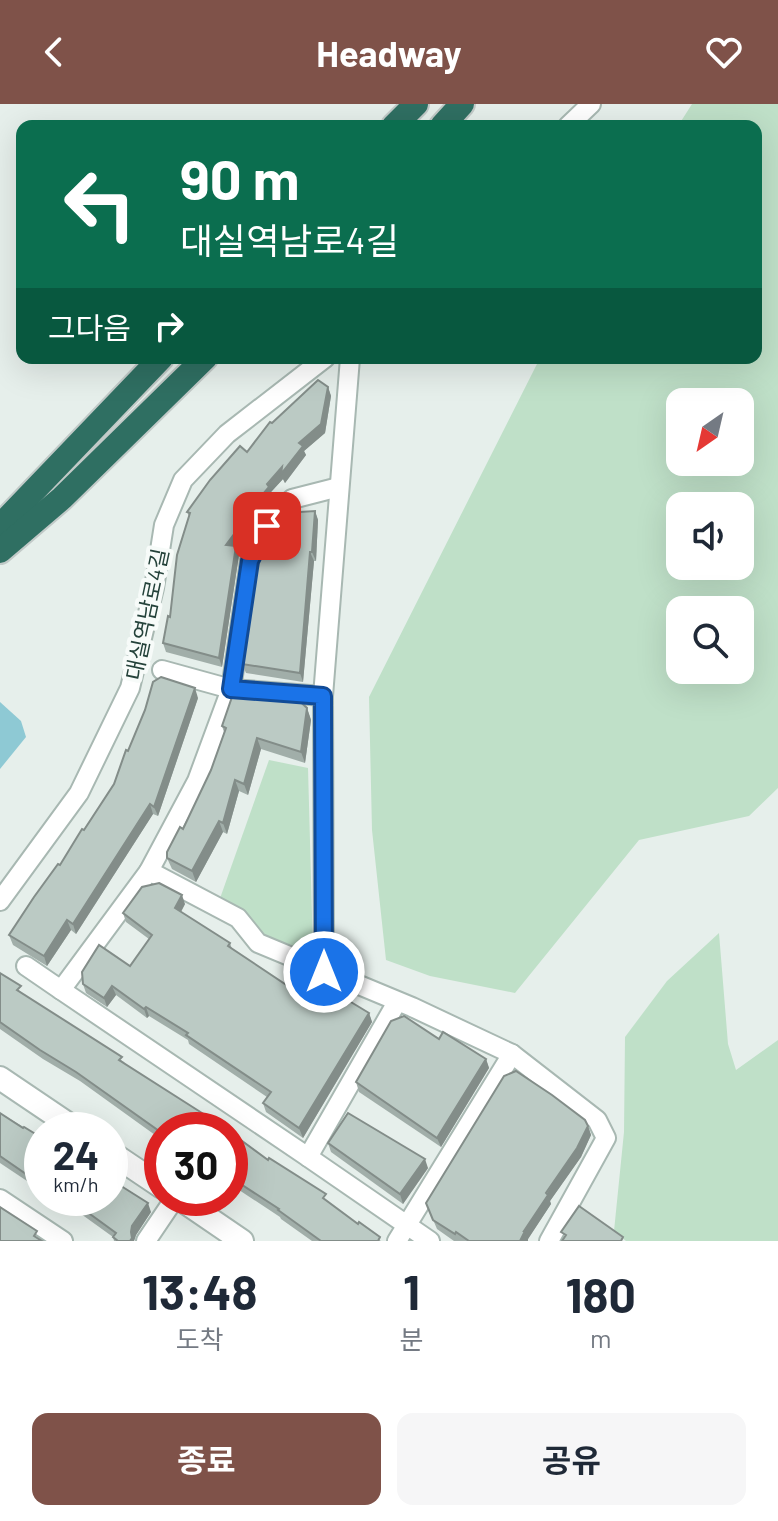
<!DOCTYPE html>
<html lang="ko">
<meta charset="utf-8">
<style>
body{margin:0;font-family:Barlow,"Noto Sans KR",sans-serif;background:#f6f6f7;color:#1f2937;height:100vh;display:flex;flex-direction:column;font-size:30px;white-space:nowrap}
*{box-sizing:border-box;margin:0}
p{font-size:26px;color:#747a83}
.icon{flex:none;width:44px;height:44px;fill:none;stroke:currentColor;stroke-width:2;stroke-linecap:round;stroke-linejoin:round}
.map{position:relative;height:1137px;overflow:hidden}
.sheet{display:flex;flex-direction:column;background:#fff;flex:1}
.sheet>*{flex:none}
.guide{position:absolute;left:16px;top:16px;width:746px;height:244px;border-radius:16px;box-shadow:0 8px 32px #0002;background:#0b6e4f;color:#fff;overflow:hidden}
.needle{width:52px;rotate:214deg}
.tools{position:absolute;left:666px;top:284px;display:grid;gap:16px}
.tools a{display:grid;place-items:center;width:88px;height:88px;border-radius:16px;background:#fff;box-shadow:0 8px 32px #0002;font-size:40px}
.speed{position:absolute;left:24px;top:1008px;display:flex;gap:16px;font-size:40px;font-weight:700;text-align:center}
.speed>*{display:grid;place-content:center;width:104px;height:104px;border-radius:50%;background:#fff;box-shadow:0 8px 32px #0002;line-height:1}
.speed small{font-size:20px;font-weight:400}
.speed .limit{border:12px solid #d22;background:#fff;color:#111}
.pin{position:absolute;display:grid;place-items:center;width:68px;height:68px;color:#fff;margin:-34px;border-radius:16px;box-shadow:0 4px 12px #0006}
.me{position:absolute;width:88px;margin:-44px;rotate:0deg;stroke-linejoin:round;filter:drop-shadow(0 0 6px #0008)}
.turn{display:flex;align-items:center;gap:28px;height:168px;padding:0 32px;font-size:36px}
.turn .icon{width:104px;height:104px;stroke-width:2.5}
.turn b{display:block;font-size:56px;line-height:68px}
.then{display:flex;align-items:center;height:76px;padding:0 32px;background:#0003;gap:16px;font-size:30px}
.eta{display:flex;justify-content:space-evenly;align-items:center;height:136px;text-align:center}
.eta b{font-size:48px;font-weight:700;line-height:56px}
.action{display:flex;gap:16px;margin-top:auto;padding:16px 32px}
.action a{flex:1;height:92px;border-radius:16px;background:#7f5249;color:#fff;font-size:32px;font-weight:700;line-height:92px;text-align:center}
.action a+a{background:#f6f6f7;color:#1f2937}
header{display:flex;justify-content:space-between;align-items:center;height:104px;padding:0 32px;background:#7f5249;color:#fff;font-size:36px;font-weight:700}
.map>svg:first-child{display:block}
.green{fill:#bfe0c8;fill-rule:evenodd}
.water{fill:#8ec9d4}
.lines{fill:none;stroke-linecap:round;stroke-linejoin:round}
.minor-casing{stroke:#a8b8b2;stroke-width:22}
.tertiary-casing{stroke:#a8b8b2;stroke-width:26}
.motorway-casing{stroke:#c2cac8;stroke-width:28}
.minor{stroke:#fff;stroke-width:18}
.tertiary{stroke:#fff;stroke-width:22}
.motorway{stroke:#2f6f62;stroke-width:24}
.wall{fill:#a1aea9}
.shaded-wall{fill:#838d89}
.building{fill:#bbcac4;stroke:#838d89;stroke-width:2}
.route-casing{stroke:#114b97;stroke-width:20}
.route{stroke:#1a73e8;stroke-width:14}
.labels{text-anchor:middle;dominant-baseline:central;stroke-width:8;stroke-linejoin:round;paint-order:stroke}
.street-label{font-size:22px;fill:#24423a;stroke:#f7fbf9}
</style>
<header><svg class="icon" aria-label="back" viewBox="0 0 24 24"><path d="M15 5l-7 7 7 7"/></svg>Headway<svg class="icon" aria-label="heart" viewBox="0 0 24 24"><path d="M12 20l-8-8c-3-5 5-10 8-4 3-6 11-1 8 4z"/></svg></header>
<div class="map">
<svg width="778" height="1137" viewBox="0 0 778 1137">
<rect width="100%" height="100%" fill="#e6efeb"/>
<g class="green">
<path d="M692,0H778V684L749,712L639,736L515,889L430,872L386,856L372,726L369,593L540,254H756V22H678ZM680,298H740V358H680ZM680,402H740V462H680ZM680,506H740V566H680Z"/>
<path d="M269,656L308,664L313,849L261,830L218,800Z"/>
<path d="M719,829L728,940L736,966L778,936V1137H626L614,1127L624,1028L625,933L667,877Z"/>
</g>
<path class="water" d="M0,598L21,617L26,633L0,665Z"/>
<g class="lines">
<g class="minor-casing">
<g id="minor">
<path d="M568,22L591,0"/>
<path d="M339,383L292,395L267,422L250,457L231,585L197,677L149,767L238,814L258,839L412,903L512,950L597,1016L606,1034L549,1137"/>
<path d="M162,566L231,585L323,592"/>
<path d="M149,767L61,886L308,1053"/>
<path d="M0,797L79,689L130,584L154,484L164,421L183,376L227,330L325,254"/>
<path d="M26,862L61,886"/>
<path d="M324,868L323,592L350,254"/>
<path d="M397,898L308,1053L430,1137"/>
<path d="M0,1095L63,1137"/>
<path d="M146,1137L175,1094"/>
<path d="M397,1137L512,950"/>
</g>
</g>
<g class="tertiary-casing">
<g id="tertiary">
<path d="M0,974L77,1026"/>
<path d="M110,1048L162,1083"/>
<path d="M179,1094L242,1137"/>
</g>
</g>
<g class="motorway-casing">
<g id="motorway">
<path d="M394,22L416,0"/>
<path d="M442,22L462,0"/>
<path d="M0,422L161,254"/>
<path d="M0,447L62,394L205,254"/>
</g>
</g>
<use href="#minor" class="minor"/>
<use href="#tertiary" class="tertiary"/>
<use href="#motorway" class="motorway"/>
</g>
<g class="wall">
<path d="M328,283L331,292L325,329L304,347L306,351L285,379L283,375L271,388L272,392L251,417L252,419L235,442L239,451L222,563L166,548L163,539L170,513L189,412L187,408L247,348L272,319Z"/>
<path d="M315,407L318,416L316,457H314L303,578L246,569L242,560Z"/>
<path d="M198,594L158,712L153,710L76,830L71,826L47,862L13,841L9,831L60,761L114,680L128,647Z"/>
<path d="M307,604L311,616L305,659L261,645L248,691L239,687L227,730L223,728L196,778L172,765L167,754L183,725L211,666L224,628L222,622Z"/>
<path d="M185,800L181,808L230,839L232,845L291,884L328,900L369,909L372,918L303,1034L266,1008L263,999L267,993L189,940L188,936L149,912L147,914L116,891L107,903L86,889L83,880L130,862L149,835L126,818L123,809Z"/>
<path d="M0,869L24,891L124,958L162,1026V1036L80,977L43,955L0,925Z"/>
<path d="M439,935L486,955L489,964L441,1043L359,988L356,978Z"/>
<path d="M0,1009L42,1034V1087L0,1059Z"/>
<path d="M588,1022L591,1031L581,1053L550,1097L551,1100L528,1135V1137H454L437,1125L426,1099Z"/>
<path d="M230,1028L328,1099L381,1137H312L281,1115L280,1113L230,1080Z"/>
<path d="M328,1039L428,1064L403,1100L331,1048Z"/>
<path d="M52,1094H110L151,1108L136,1131L134,1137H114L113,1133L70,1102L69,1104Z"/>
</g>
<g class="shaded-wall">
<path d="M328,283L331,292L325,329L304,347L306,351L285,379L283,375L271,388L272,392L251,417L252,419L229,450L226,441L267,380Z"/>
<path d="M315,407L318,416L316,457L312,448Z"/>
<path d="M236,442L239,451L222,563L219,554Z"/>
<path d="M310,448L314,457L303,578L300,569Z"/>
<path d="M195,584L198,594L158,712L154,703Z"/>
<path d="M307,604L311,616L305,659L301,648Z"/>
<path d="M257,634L261,645L248,691L244,680Z"/>
<path d="M235,676L239,687L227,730L223,719Z"/>
<path d="M150,700L153,710L76,830L73,820Z"/>
<path d="M219,717L223,728L196,778L192,767Z"/>
<path d="M182,791L185,800L178,813L175,804Z"/>
<path d="M67,816L71,826L47,862L44,852Z"/>
<path d="M112,882L116,891L107,903L104,894Z"/>
<path d="M146,903L149,912L147,914L144,905Z"/>
<path d="M369,909L372,918L303,1034L299,1024Z"/>
<path d="M486,955L489,964L441,1043L437,1034Z"/>
<path d="M588,1022L591,1031L581,1053L550,1097L551,1100L528,1135V1137H520L524,1127Z"/>
<path d="M425,1055L428,1064L403,1100L400,1090Z"/>
<path d="M148,1099L151,1108L136,1131L134,1137H130L132,1122Z"/>
</g>
<g class="building">
<path d="M318,276L328,283L321,320L299,339L303,342L281,370L282,363L267,380L269,383L246,410H249L226,441L236,442L219,554L163,539L168,512L170,513L177,451L190,409L187,408L210,376L240,342L247,348L270,318L272,319Z"/>
<path d="M315,407L312,448H310L300,569L242,560L258,452L261,446L278,449L279,414L284,409Z"/>
<path d="M161,573L195,584L154,703L150,700L73,820L67,816L44,852L9,831L34,793L58,760L60,761L82,725L84,726L114,680L126,646L128,647L145,606L153,578Z"/>
<path d="M241,587L293,591L307,604L301,648L257,634L244,680L235,676L223,719L219,717L192,767L167,754V748L180,723L183,725L211,666L226,624L222,622L232,593Z"/>
<path d="M159,779L182,791L175,804L230,839L228,842L291,884L295,877L328,900L336,889L369,909L299,1024L263,999L271,988L186,931L188,929L146,903L144,905L112,882L104,894L83,880L82,868L99,841L130,862L152,831L123,809L142,783Z"/>
<path d="M0,869L21,882L17,886L122,953L119,956L202,1009L227,1026H162V1029L76,968L40,946L0,918Z"/>
<path d="M404,912L439,935L443,928L486,955L437,1034L356,978L391,917Z"/>
<path d="M516,967L552,991L585,1016L588,1022L577,1044L546,1089L548,1091L524,1127H525L520,1137H469L456,1128L455,1130L433,1116L426,1099L504,972Z"/>
<path d="M0,1009L23,1024L24,1023L42,1034V1081L0,1052Z"/>
<path d="M348,1009L425,1055L400,1090L328,1039Z"/>
<path d="M230,1028L268,1056L269,1054L326,1090L323,1094L358,1120L359,1118L380,1133L378,1137H321L278,1106L279,1105L230,1073Z"/>
<path d="M110,1075L148,1099L132,1122L131,1128L132,1134L130,1137H118L113,1133L116,1129L68,1094H110Z"/>
<path d="M579,1102L623,1133L621,1137H562L566,1131L561,1128Z"/>
<path d="M0,1103L37,1127L34,1132L42,1137H0Z"/>
</g>
<g class="lines">
<g class="route-casing">
<path id="route" d="M267,422L250,457L231,585L323,592L324,868"/>
</g>
<use href="#route" class="route"/>
</g>
<g class="labels">
<g class="street-label">
<text transform="translate(146 510) rotate(-78)">대실역남로4길</text>
</g>
</g>
</svg>
<div class="tools">
<a><svg class="needle" viewBox="-14 -14 28 28"><path d="M0-13l5 13h-10z" fill="#e53935"/><path d="M0 13l5-13h-10z" fill="#747a83"/></svg></a>
<a><svg class="icon" aria-label="sound" viewBox="0 0 24 24"><path d="M4 9h4l5-4v14l-5-4H4zM17 9q2 3 0 6"/></svg></a>
<a><svg class="icon" aria-label="search" viewBox="0 0 24 24"><circle cx="10" cy="10" r="6"/><path d="M15 15l6 6"/></svg></a>
</div>
<div class="speed"><div>24<small>km/h</small></div><div class="limit">30</div></div>
<div class="pin" style="left:267px;top:422px;background:#d93025"><svg class="icon" aria-label="arrive" viewBox="0 0 24 24"><path d="M6 21V4h12l-3 4 3 4H6"/></svg></div>
<svg class="me" style="left:324px;top:868px" viewBox="-20 -20 40 40"><circle r="17" fill="#1a73e8" stroke="#fff" stroke-width="3"/><path d="M0-11L8 9 0 5-8 9z" fill="#fff"/></svg>
<div class="guide">
<div class="turn"><svg class="icon" aria-label="left" viewBox="0 0 24 24"><path d="M17 20v-9H6M10 6l-5 5 5 5"/></svg><div><b>90 m</b>대실역남로4길</div></div>
<div class="then">그다음<svg class="icon" aria-label="right" viewBox="0 0 24 24"><path d="M7 20v-9h11M14 6l5 5-5 5"/></svg></div>
</div>
</div>
<section class="sheet">
<div class="eta">
<div><b>13:48</b><p>도착</p></div>
<div><b>1</b><p>분</p></div>
<div><b>180</b><p>m</p></div>
</div>
<div class="action"><a>종료</a><a>공유</a></div>
</section>
